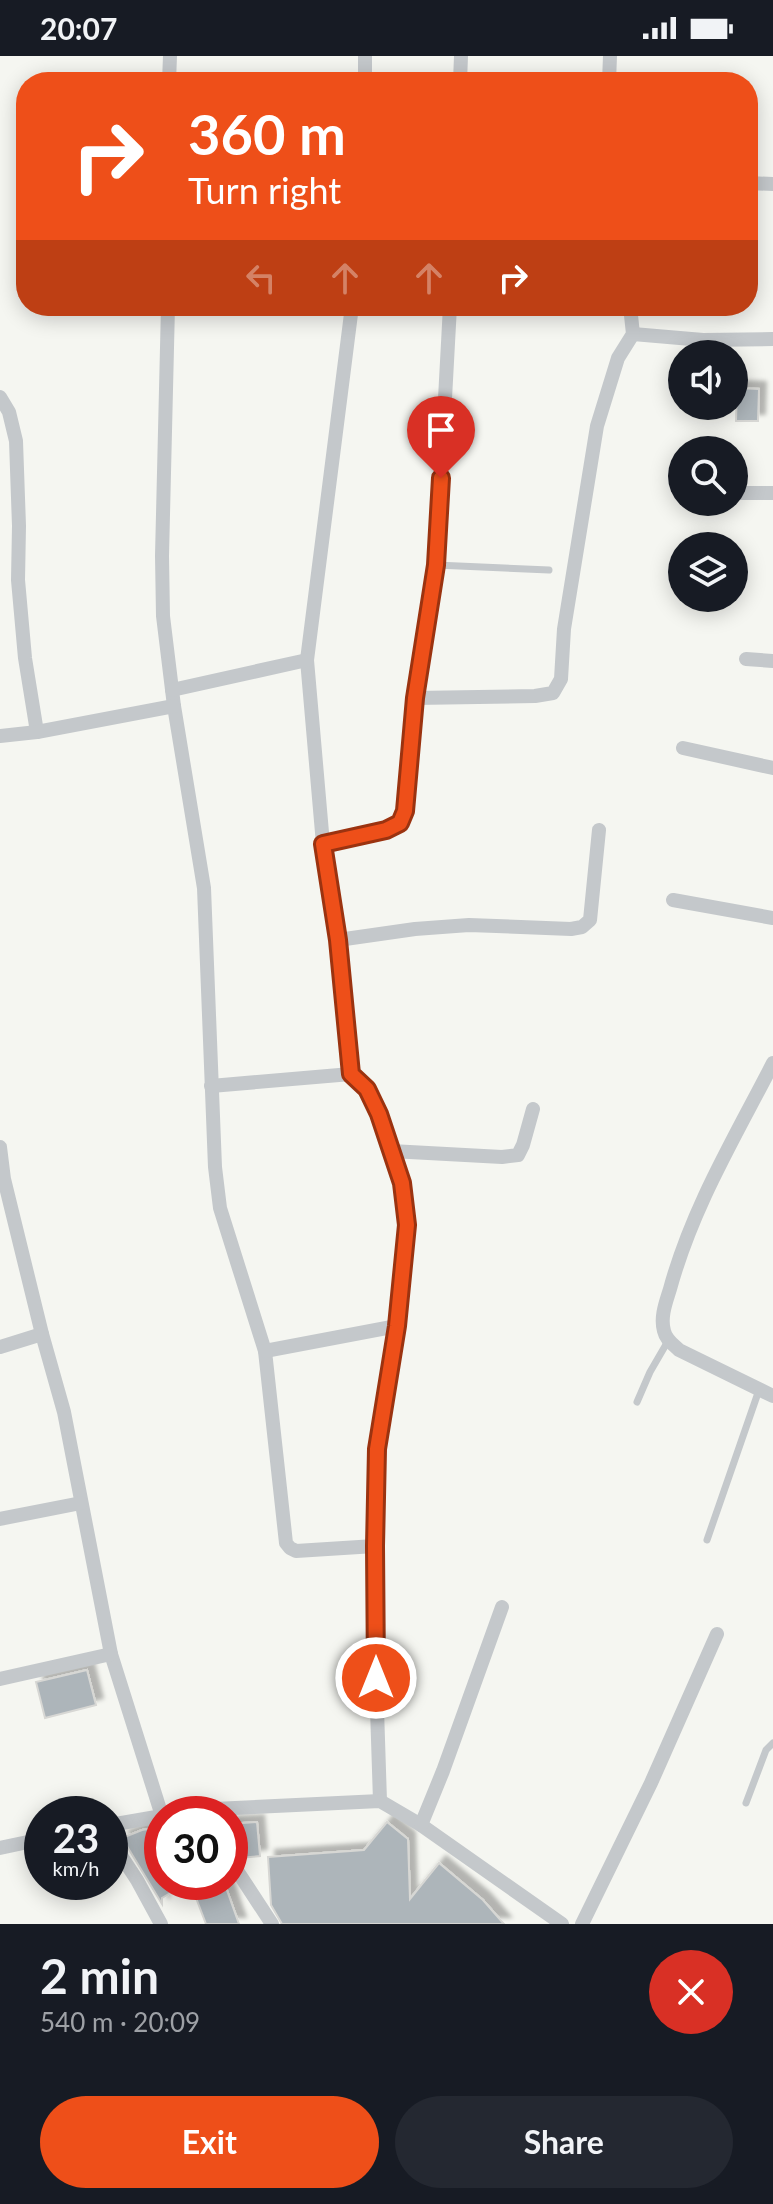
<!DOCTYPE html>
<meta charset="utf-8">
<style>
body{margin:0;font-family:Lato,sans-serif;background:#242831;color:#f1f3f6;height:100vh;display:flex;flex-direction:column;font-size:30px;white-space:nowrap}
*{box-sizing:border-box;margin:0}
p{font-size:26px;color:#9ea1a6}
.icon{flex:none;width:44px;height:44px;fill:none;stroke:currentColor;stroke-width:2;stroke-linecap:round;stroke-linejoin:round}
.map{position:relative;height:1868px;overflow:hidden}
.sheet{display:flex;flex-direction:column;background:#171b24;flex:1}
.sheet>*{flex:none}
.hud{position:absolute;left:16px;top:16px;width:742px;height:244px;border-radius:32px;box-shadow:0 4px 20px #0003;background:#ee4f19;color:#fff;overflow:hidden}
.tools{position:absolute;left:668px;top:284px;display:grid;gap:16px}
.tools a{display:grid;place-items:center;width:80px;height:80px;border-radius:50%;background:#171b24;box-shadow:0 4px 20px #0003;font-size:40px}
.speed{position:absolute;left:24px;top:1740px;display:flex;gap:16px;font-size:40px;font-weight:700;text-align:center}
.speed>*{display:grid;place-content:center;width:104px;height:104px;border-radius:50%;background:#171b24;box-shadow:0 4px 20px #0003;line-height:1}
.speed small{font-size:20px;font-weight:400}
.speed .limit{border:12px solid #d22;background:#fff;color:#111}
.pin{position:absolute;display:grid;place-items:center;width:68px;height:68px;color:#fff;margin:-82px -34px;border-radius:50% 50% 50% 0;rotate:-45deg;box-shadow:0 0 8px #0007}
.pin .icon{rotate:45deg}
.me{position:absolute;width:88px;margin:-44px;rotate:0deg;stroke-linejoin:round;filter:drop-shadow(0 0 6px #0008)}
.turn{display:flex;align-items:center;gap:28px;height:168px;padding:0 40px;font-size:36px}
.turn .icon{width:104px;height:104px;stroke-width:2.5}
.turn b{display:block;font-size:56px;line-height:68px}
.lanes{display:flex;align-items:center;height:76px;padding:0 40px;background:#0003;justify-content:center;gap:40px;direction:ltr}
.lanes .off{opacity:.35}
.round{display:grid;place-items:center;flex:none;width:84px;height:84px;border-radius:42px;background:#242831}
.headline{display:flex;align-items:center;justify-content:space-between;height:136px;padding:0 40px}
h1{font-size:48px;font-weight:700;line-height:60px}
.button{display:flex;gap:16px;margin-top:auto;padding:16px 40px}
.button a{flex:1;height:92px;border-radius:48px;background:#ee4f19;color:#fff;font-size:32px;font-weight:700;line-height:92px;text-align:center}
.button a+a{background:#242831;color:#f1f3f6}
.status{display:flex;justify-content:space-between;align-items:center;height:56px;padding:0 40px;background:#171b24;direction:ltr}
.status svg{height:22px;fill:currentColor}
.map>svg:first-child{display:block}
.building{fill:#adb5ba;stroke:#d7d7d4;stroke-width:2;filter:url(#shadow)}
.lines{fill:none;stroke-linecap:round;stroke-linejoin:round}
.service{stroke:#c4c8cb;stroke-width:7}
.minor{stroke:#c4c8cb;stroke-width:14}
.route-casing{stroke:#9b3310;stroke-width:20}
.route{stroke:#ee4f19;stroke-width:14}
</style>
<div class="status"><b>20:07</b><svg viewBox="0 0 49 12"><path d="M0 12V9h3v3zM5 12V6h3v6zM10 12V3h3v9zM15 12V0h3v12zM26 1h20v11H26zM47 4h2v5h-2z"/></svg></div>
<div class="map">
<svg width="773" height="1868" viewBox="0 0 773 1868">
<defs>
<filter id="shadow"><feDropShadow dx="7" dy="-7" stdDeviation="2" flood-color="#0004"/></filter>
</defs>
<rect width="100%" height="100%" fill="#f5f6f1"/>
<g class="building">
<path d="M737,332L759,333L758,365H736Z"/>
<path d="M87,1614L96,1649L45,1662L36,1626Z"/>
<path d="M257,1766L260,1800L240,1802L238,1786L230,1787V1768Z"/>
<path d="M387,1766L408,1783L410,1843L439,1807L483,1844L504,1868H282L271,1849L268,1801L364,1794Z"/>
<path d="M160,1771L162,1776V1826H189L162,1842V1848L122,1782L142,1774Z"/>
<path d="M190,1826H224L239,1868H206Z"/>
</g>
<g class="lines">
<g class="service">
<path d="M436,509L549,514"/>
<path d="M637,1346L650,1316L668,1285"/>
<path d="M707,1484L759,1334"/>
<path d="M746,1747L766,1694L773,1687"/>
</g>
<g class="minor">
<path d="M365,0V26"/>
<path d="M169,26L170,0"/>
<path d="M460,26L461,0"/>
<path d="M609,26L610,0"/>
<path d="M748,127L773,128"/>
<path d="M168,250L162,500L163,560L174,650L204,832L215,1111L220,1152L265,1295L286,1487L290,1492L296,1495L375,1490"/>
<path d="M352,250L307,604L323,788L338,884L351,1018L367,1033L379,1058L402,1127L407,1169L397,1270L377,1393L375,1490L376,1622L380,1745"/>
<path d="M633,278L703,284L773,283"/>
<path d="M0,341L9,356L16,385L19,470L18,524L25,602L37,676"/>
<path d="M734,437H773"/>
<path d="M746,603L773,605"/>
<path d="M172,634L307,604"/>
<path d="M415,642L535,640L553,637L561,623L564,573L597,370L618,302L633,278L630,250"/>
<path d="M0,680L37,676L174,650"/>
<path d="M683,692L773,712"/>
<path d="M323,788L386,774L400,767L405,755L415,642L436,509L450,250"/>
<path d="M673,844L773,862"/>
<path d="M338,884L415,873L469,869L571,873L582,871L590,864L599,774"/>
<path d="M773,1007C735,1081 692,1152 670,1233C666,1246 660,1261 664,1275C666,1284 673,1288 679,1294L773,1340"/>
<path d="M211,1030L351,1018"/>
<path d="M0,1091L4,1123L42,1278L64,1356L111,1598L162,1760"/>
<path d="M391,1095L502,1101L518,1099L523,1089L533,1053"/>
<path d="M0,1291L42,1278"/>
<path d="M265,1295L397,1270"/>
<path d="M0,1463L81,1447"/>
<path d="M0,1623L111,1598"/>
<path d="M171,1758L193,1754L380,1745L421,1769L562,1868"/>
<path d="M110,1769L162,1760"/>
<path d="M421,1769L443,1715L502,1551"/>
<path d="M110,1783L137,1824L161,1868"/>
<path d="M0,1792L42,1783"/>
<path d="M230,1804L272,1868"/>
<path d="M582,1868L651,1727L717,1578"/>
</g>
</g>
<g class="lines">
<g class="route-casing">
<path id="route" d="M376,1622L375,1490L377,1393L397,1270L407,1169L402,1127L379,1058L367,1033L351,1018L338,884L323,788L386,774L400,767L405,755L415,642L436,509L441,422"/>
</g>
<use href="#route" class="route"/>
</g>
</svg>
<div class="tools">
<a><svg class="icon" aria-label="sound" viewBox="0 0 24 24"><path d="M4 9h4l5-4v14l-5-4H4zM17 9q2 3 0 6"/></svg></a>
<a><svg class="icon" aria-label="search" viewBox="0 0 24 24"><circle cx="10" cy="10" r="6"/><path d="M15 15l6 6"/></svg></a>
<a><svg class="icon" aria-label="layers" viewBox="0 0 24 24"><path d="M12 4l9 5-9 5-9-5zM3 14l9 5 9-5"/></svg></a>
</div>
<div class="speed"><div>23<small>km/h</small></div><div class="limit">30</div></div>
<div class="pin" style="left:441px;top:422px;background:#d93025"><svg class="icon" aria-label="arrive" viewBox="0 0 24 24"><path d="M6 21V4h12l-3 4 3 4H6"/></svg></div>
<svg class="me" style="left:376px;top:1622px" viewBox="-20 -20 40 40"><circle r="17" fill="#ee4f19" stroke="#fff" stroke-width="3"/><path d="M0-11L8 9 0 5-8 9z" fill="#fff"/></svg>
<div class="hud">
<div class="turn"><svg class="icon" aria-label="right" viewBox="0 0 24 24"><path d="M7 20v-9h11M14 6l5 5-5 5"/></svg><div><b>360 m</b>Turn right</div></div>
<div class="lanes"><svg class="icon off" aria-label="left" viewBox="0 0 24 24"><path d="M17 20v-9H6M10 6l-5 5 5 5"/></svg><svg class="icon off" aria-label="ahead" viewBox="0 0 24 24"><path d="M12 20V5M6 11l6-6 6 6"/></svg><svg class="icon off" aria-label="ahead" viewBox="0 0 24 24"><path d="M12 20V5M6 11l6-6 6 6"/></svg><svg class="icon" aria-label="right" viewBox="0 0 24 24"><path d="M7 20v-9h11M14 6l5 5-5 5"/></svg></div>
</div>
</div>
<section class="sheet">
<div class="headline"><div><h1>2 min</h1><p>540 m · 20:09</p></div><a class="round" style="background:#d93025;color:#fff"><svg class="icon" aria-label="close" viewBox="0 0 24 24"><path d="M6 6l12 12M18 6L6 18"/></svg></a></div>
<div class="button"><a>Exit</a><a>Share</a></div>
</section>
